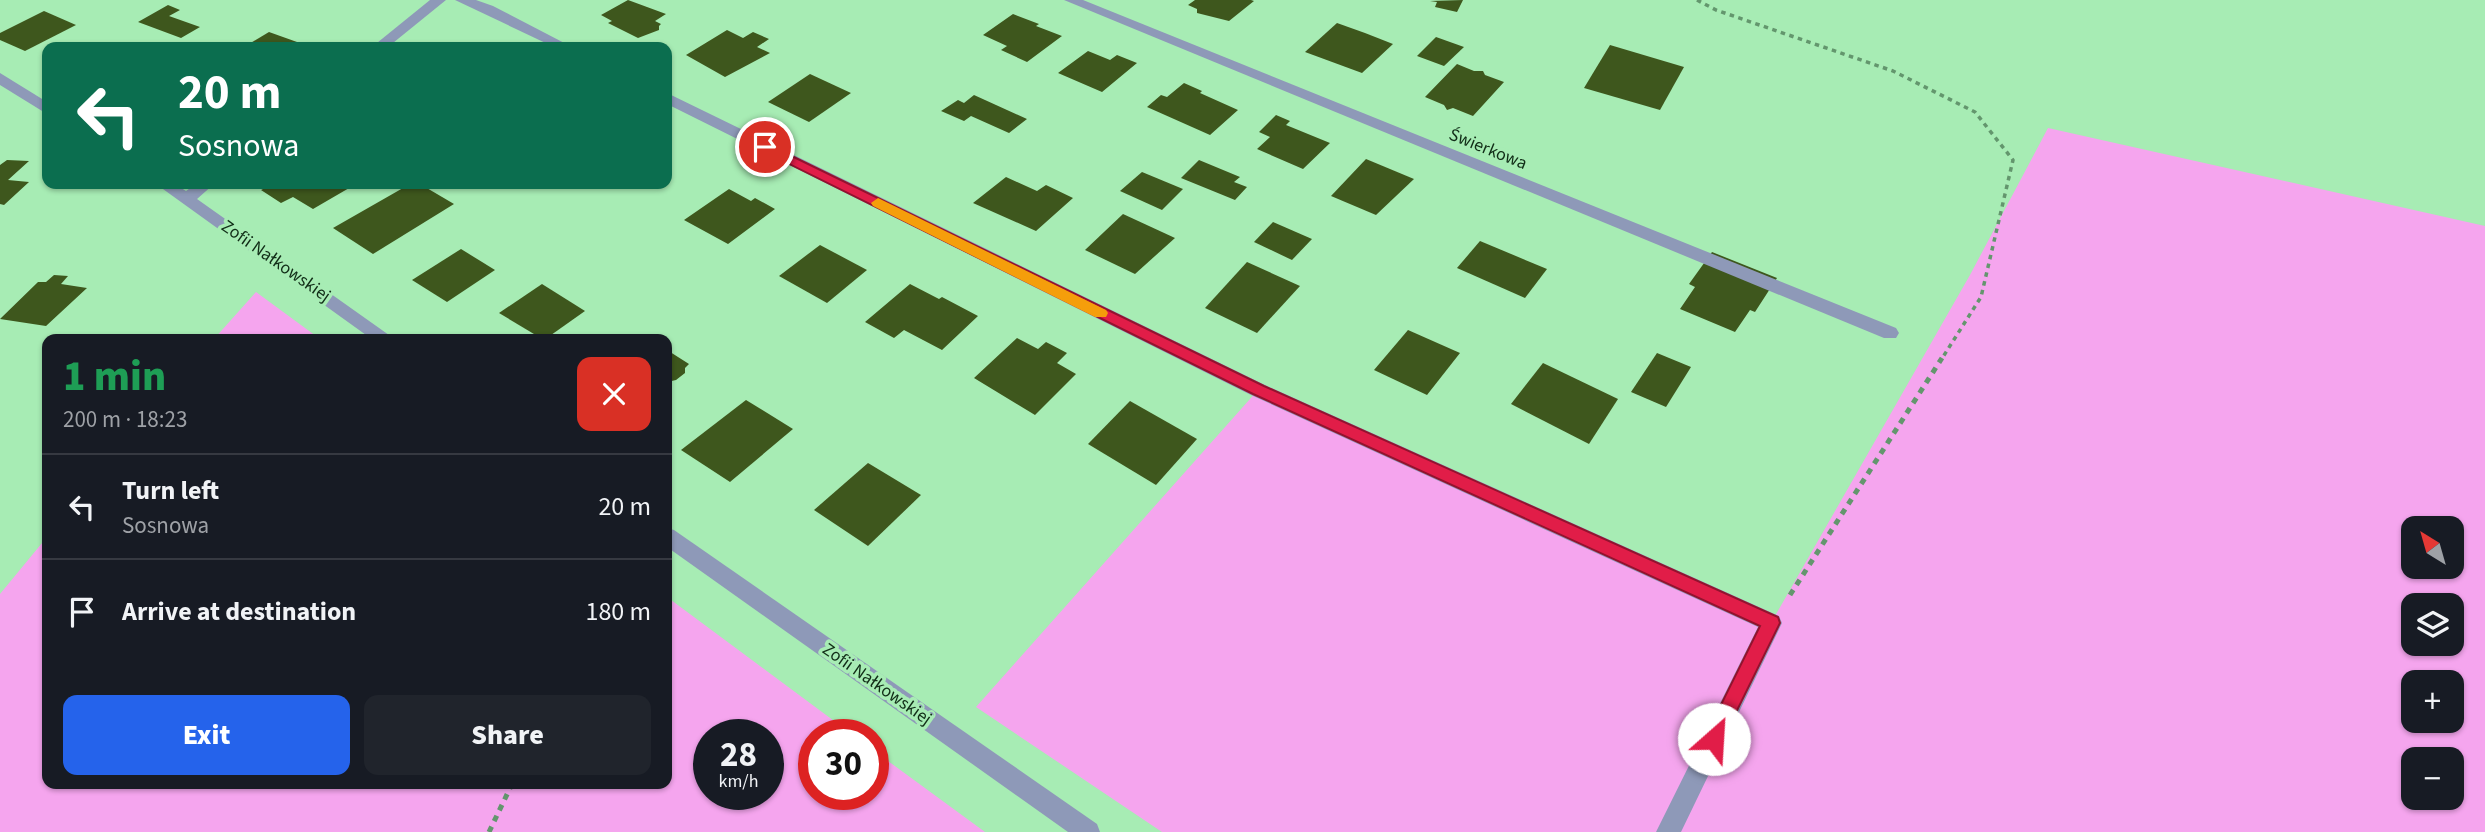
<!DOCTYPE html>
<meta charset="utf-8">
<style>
body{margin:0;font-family:"Source Sans 3",sans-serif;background:#20242c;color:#f1f3f6;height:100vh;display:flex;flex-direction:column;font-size:26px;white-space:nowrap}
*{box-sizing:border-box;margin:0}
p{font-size:23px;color:#9ea1a6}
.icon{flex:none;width:38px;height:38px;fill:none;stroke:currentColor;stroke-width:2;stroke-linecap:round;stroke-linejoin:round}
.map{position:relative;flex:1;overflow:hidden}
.drawer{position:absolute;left:42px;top:334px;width:630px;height:455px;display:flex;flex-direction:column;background:#171b24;border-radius:14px;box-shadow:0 2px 5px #0004}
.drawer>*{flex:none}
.top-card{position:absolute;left:42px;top:42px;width:630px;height:147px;border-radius:14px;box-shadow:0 2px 5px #0004;background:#0b6e4f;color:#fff;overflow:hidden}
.needle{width:46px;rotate:323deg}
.tools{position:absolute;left:2401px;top:516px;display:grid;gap:14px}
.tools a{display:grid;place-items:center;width:63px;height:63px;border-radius:14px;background:#171b24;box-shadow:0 2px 5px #0004;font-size:35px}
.speed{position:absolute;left:693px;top:719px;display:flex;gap:14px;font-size:35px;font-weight:700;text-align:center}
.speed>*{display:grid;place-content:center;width:91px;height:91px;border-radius:50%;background:#171b24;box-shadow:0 2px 5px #0004;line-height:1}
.speed small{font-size:18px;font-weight:400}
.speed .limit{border:10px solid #d22;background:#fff;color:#111}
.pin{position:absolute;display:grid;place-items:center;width:60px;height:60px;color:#fff;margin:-30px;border:4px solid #fff;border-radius:50%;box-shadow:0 2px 7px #0007}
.me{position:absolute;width:77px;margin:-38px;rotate:26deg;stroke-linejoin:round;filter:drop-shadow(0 0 5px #0008)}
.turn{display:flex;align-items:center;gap:24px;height:147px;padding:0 21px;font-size:32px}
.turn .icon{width:91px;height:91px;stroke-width:2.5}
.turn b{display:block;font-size:49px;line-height:60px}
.round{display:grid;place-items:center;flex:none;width:74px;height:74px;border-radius:14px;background:#20242c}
.head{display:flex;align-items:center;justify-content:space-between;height:119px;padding:0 21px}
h1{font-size:42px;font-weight:800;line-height:52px;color:#1e9e55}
.primary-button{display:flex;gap:14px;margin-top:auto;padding:14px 21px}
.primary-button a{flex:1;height:80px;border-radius:14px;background:#2563eb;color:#fff;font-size:28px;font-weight:800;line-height:80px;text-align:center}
.primary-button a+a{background:#20242c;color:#f1f3f6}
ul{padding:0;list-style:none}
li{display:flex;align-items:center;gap:21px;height:105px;padding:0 21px;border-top:2px solid #363941}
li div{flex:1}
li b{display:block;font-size:26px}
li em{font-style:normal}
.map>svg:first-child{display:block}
.green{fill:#f5a5ee;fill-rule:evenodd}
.building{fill:#3e571d}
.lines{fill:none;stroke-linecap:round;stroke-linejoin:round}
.path-far1{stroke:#63966d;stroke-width:3.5;stroke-dasharray:4.5 4.5;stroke-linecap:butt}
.path{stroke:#63966d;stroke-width:5;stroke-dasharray:6 6;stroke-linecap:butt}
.minor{fill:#8e99b8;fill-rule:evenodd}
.route{fill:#e11d48;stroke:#92132f;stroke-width:2}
.slow{fill:#f59e0b}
.labels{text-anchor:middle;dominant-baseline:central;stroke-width:7;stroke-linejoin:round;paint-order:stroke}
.street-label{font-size:18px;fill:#112d17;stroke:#a7ecb4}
</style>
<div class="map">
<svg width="2485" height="832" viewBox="0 0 2485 832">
<rect width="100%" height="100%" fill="#a7ecb4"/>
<g class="green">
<path d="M2048,128L2485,226V832H1162L976,707L1258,390L1771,623L1970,275ZM2413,528H2452V567H2413ZM2413,606H2452V644H2413ZM2413,682H2452V721H2413ZM2413,760H2452V798H2413Z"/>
<path d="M256,292L320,339H214Z"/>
<path d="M47,537V784H667V597L853,735H814V794H873V750L985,832H0V594ZM709,735H768V794H709Z"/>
</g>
<g class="building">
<path d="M628,0L666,14L655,21L661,24L659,26V30L638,38L608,23L612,21L601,15Z"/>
<path d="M1195,0H1251L1254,1L1229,21L1197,13V9L1188,5Z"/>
<path d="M1463,0L1457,12L1435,7L1437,2L1430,1Z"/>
<path d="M168,5L180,10L169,16L200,27L181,38L138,22Z"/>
<path d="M44,11L76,25L25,51L0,40V33Z"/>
<path d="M1013,14L1039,24L1036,26L1062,36L1027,62L1001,50L1007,46L983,35Z"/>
<path d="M1337,23L1365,33L1393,44L1362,73L1305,52Z"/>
<path d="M727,30L743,38L753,32L769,39L757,47L770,53L725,77L686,55Z"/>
<path d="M269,32L311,47H244Z"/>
<path d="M1436,37L1464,47L1444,66L1417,56Z"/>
<path d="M1610,45L1684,67L1660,110L1584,88Z"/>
<path d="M1088,51L1110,60L1117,55L1137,63L1102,92L1058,73Z"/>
<path d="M1457,64L1474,71H1483L1485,75L1504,82L1473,116L1453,108L1447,110L1444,105L1425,97Z"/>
<path d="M810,74L851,93L809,122L768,102Z"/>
<path d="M1184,83L1202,91L1200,93L1238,110L1210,135L1147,107L1161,95L1167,97Z"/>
<path d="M974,95L1027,119L1009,133L971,116L964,121L941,111L958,100L964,103Z"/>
<path d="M1276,115L1290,121L1286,125L1330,143L1303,169L1257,149L1270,137L1259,132Z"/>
<path d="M1366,159L1414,179L1376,215L1331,196Z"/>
<path d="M7,160L29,161L8,180L29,182L4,205L0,204V165Z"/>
<path d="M1199,160L1240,177L1234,182L1247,187L1235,200L1181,178Z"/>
<path d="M1142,172L1183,189L1162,210L1120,191Z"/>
<path d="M1006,177L1037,191L1046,185L1073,198L1036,231L973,203Z"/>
<path d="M273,184H356L313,209L293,197L281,203L261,190Z"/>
<path d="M410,184H420L454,204L373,254L333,228Z"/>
<path d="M729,189L751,201L755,198L775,209L728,244L684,220Z"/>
<path d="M1123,214L1175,238L1135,274L1085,250Z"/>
<path d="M1273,222L1312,239L1292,260L1254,242Z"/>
<path d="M1480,241L1547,269L1525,298L1457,268Z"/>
<path d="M820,245L867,270L827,303L779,276Z"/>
<path d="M461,249L495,270L447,302L412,280Z"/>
<path d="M1712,252L1777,278L1755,312L1750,310L1735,332L1680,309L1695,287L1689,284Z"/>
<path d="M1247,262L1300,286L1257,333L1205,308Z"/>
<path d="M54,275L68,276L61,284L87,288L46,326L0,319L38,282H46Z"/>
<path d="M542,284L585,311L544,340L499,313Z"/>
<path d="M910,284L939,299L942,297L978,316L942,350L904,330L894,338L865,322Z"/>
<path d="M1408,330L1460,353L1427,395L1374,370Z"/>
<path d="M1017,338L1038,349L1046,342L1067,353L1057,363L1076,374L1035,415L974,378Z"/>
<path d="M667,350L689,364L685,368V373L676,380L667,382Z"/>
<path d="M1657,353L1691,367L1666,407L1631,392Z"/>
<path d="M1543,363L1618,399L1589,444L1511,404Z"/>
<path d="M746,400L793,429L730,482L681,450Z"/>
<path d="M1130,401L1197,439L1156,485L1088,444Z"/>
<path d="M868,463L921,495L868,546L814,510Z"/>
</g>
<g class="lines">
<path class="path-far1" d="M1697,0L1716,10L1893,71L1975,112L2013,160L1981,297L1941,360"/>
<g class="path">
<path d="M1790,595L1942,358"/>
<path d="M489,832L512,784"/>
</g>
<g class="minor">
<path d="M430,0H446L388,47H372Z"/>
<path d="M455,0H476L493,6L572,47H554Z"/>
<path d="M1064,0H1083L1896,328L1899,333L1896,338H1884Z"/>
<path d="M0,73L47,102V114L0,85Z"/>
<path d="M667,93L1265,385L1779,616L1782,623L1681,832H1656L1758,627L1251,395L667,104Z"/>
<path d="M156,184H175L186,191L196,184H214L197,199L396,340H373Z"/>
<path d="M667,528L674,530L1097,824L1100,832H1068L667,547Z"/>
</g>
</g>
<path class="route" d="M765,143L1264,386L1778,617L1780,623L1720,745L1714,748L1707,745L1704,739L1760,626L1253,394L761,150L759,147Z"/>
<path class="slow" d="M878,198L1106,310L1108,313L1106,317H1095L873,206L871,203Z"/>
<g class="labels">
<g class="street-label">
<text transform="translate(1488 149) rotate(22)">Świerkowa</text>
<text transform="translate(276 261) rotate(35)">Zofii Nałkowskiej</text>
<text transform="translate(877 684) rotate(35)">Zofii Nałkowskiej</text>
</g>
</g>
</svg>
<div class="tools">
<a><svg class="needle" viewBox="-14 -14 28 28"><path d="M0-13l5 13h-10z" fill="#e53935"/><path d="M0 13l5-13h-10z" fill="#9ea1a6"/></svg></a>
<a><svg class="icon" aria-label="layers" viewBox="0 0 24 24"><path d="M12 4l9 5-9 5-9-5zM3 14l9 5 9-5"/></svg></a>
<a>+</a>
<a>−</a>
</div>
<div class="speed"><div>28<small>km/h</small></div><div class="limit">30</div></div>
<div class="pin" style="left:765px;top:147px;background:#d93025"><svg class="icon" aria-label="arrive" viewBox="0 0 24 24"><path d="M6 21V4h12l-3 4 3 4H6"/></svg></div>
<svg class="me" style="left:1714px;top:739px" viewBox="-20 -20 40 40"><circle r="19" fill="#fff"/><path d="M0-13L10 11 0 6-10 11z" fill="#e11d48"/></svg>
<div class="top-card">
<div class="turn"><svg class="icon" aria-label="left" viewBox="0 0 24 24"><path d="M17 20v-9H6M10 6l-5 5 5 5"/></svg><div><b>20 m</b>Sosnowa</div></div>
</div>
<section class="drawer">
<div class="head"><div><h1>1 min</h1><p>200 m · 18:23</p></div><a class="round" style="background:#d93025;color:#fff"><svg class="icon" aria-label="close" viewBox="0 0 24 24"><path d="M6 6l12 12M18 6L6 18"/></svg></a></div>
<ul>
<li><svg class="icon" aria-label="left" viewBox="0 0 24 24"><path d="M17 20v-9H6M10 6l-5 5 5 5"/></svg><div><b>Turn left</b><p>Sosnowa</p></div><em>20 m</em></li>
<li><svg class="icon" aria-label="arrive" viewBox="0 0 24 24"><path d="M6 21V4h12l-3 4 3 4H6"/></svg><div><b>Arrive at destination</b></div><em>180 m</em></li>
</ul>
<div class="primary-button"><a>Exit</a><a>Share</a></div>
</section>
</div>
